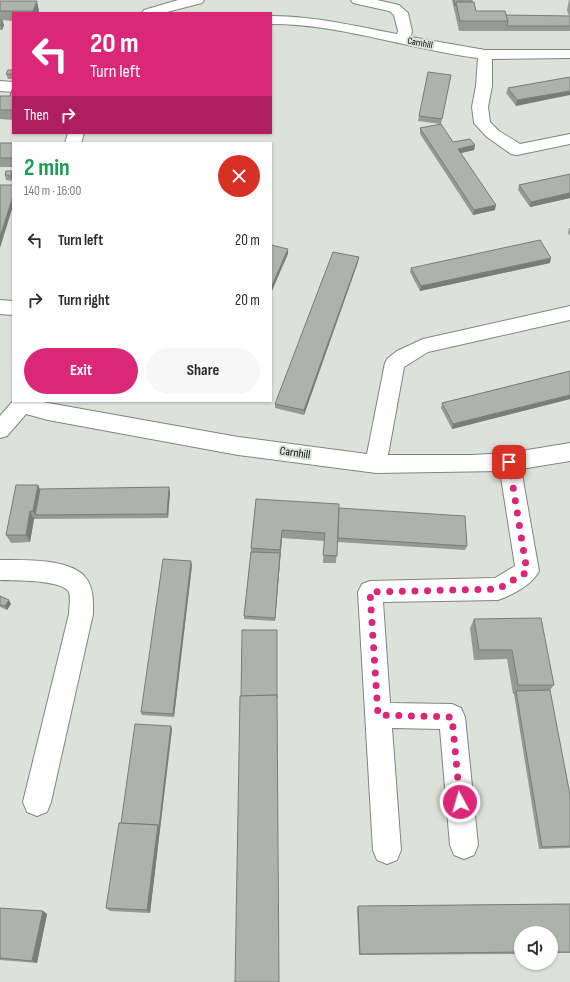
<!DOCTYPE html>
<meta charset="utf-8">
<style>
body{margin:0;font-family:"Sofia Sans Condensed",sans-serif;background:#f7f7f7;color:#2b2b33;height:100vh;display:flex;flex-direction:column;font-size:15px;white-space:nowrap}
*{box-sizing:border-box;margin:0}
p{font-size:13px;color:#7c7c81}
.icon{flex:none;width:22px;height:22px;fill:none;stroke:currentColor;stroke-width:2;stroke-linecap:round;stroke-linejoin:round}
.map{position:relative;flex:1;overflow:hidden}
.details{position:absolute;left:12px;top:142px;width:260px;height:260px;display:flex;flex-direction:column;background:#fff;border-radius:0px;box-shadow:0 1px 3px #0004}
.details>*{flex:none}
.banner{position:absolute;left:12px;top:12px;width:260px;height:122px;border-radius:0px;box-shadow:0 1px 3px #0004;background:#db2777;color:#fff;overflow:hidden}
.controls{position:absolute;left:514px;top:926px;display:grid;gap:8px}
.controls a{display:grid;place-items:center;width:44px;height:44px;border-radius:50%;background:#fff;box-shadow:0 1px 3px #0004;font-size:20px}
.pin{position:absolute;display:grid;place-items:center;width:34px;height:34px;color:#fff;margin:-17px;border-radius:8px;box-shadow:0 2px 6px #0006}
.me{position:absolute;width:44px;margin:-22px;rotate:354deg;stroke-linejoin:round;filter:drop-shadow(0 0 3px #0008)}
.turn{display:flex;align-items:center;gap:14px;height:84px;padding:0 12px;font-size:18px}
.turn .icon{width:52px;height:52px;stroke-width:2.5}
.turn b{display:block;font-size:28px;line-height:34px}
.then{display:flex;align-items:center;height:38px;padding:0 12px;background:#0003;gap:8px;font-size:15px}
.round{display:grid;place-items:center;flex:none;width:42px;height:42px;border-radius:21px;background:#f7f7f7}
.head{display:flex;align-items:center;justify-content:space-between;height:68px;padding:0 12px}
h1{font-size:24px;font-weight:700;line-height:30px;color:#1e9e55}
.primary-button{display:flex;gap:8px;margin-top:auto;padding:8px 12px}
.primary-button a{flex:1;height:46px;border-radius:24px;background:#db2777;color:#fff;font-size:16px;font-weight:700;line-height:46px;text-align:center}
.primary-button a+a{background:#f7f7f7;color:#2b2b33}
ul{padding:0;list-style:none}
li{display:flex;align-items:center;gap:12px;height:60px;padding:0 12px}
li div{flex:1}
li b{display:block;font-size:15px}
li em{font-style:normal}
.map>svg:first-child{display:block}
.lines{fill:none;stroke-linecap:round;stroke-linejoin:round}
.minor-casing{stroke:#80867e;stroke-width:2}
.minor{fill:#fff;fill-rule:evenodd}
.wall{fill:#959a93}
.shaded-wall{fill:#797d78}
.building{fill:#adb3ab;stroke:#797d78}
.route{stroke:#db2777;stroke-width:7;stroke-dasharray:0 12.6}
.labels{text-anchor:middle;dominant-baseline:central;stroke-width:4;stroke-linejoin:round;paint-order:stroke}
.far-street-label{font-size:10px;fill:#0a0c0a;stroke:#dce2da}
.street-label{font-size:12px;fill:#0a0c0a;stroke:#dce2da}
</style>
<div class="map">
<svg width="570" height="982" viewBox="0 0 570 982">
<rect width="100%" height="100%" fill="#dce2da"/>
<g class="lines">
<g class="minor-casing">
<g id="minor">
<path d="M178,0H204L202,3L163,13H142L144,10Z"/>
<path d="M351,0H377L399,5L408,13L412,31L411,37L485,50H570V58L492,59V86L488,107L490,122L499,131L520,144L570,134V144L517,155L511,154L487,137L474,123L472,107L476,86L478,58C408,49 341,24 271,24V16C314,16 355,26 397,34L398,31L394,15L389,11L353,3Z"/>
<path d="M0,81L13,82V92L0,91Z"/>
<path d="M68,133H84L81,143H65Z"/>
<path d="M0,300L13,301V315L0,314Z"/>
<path d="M570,306V320L428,352L404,367L388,455H472L509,453L570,443V461L521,469L539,571C532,585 512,595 498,600L383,602L390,703L452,704L461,708L465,717L478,845L474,855L464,859L454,855L450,845L440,729L392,728L401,850L397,860L387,864L377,860L373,850L358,592L362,584L370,581L495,578L515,566L500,471L376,473L238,455L48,420L26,414L7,436L0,438V416L13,401H37L238,437L367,454L385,363L388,358L397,351L423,339Z"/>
<path d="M0,560C23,560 71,558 86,578C94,589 93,602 93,614L51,802L47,812L37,816L27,812L23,802L69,614C69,608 71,598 69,592C61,579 14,581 0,580Z"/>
</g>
</g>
<use href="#minor" class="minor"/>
</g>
<g class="wall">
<path d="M452,0H472L476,11L506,15L569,16L567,10L569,0H570V31H459Z"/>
<path d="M0,1L39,11L38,13H13V21L2,20L4,25L2,30H0Z"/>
<path d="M13,70V79H8L6,74Z"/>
<path d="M451,75L441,124L418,121L419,116Z"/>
<path d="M570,77L516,106L506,93L508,88Z"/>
<path d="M13,87V120L0,119V96H10Z"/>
<path d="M420,128L453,142L475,145L474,150L461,153L495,210L473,215L420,134Z"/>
<rect x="0" y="143" width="13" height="24"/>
<path d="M13,174L12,181L6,180L5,175Z"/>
<path d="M570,174V198L530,207L518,190L519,185Z"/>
<path d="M569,228H570V236L568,233Z"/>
<path d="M358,262L304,415L275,408V404Z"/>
<path d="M550,263L420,291L410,272L411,268Z"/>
<path d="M570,371V399L452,429L441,408L442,403Z"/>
<path d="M38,485L40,489L170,492L168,518L34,519L30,542L11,543L6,535Z"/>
<path d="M256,499L339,508L467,546L465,550L337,542L336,563H323L324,541L282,538L275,621L244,619V616Z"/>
<path d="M192,565L174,717L142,715L141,712Z"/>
<path d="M0,596L11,604L7,610L0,607Z"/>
<path d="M474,619L554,685L550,690L570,795V848L539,849L514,694H513L507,659L474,660L470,628Z"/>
<path d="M172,729L150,913L110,911L106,908L121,823Z"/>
<path d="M570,904V953H551V933H521V954L359,955L357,909L358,906Z"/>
<path d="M0,908L43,911L47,914L37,963L0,960Z"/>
</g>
<g class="shaded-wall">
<path d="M37,1L39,11L38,13H34L33,11Z"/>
<path d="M2,20L4,25L2,30L1,25Z"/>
<path d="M570,91V95L516,106L517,100Z"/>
<path d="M475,145L474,150L457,154L458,149Z"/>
<path d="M12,171L13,174L12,181L11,176Z"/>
<path d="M570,193V198L530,207L531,202Z"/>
<path d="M13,196V206L0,248V237Z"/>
<path d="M496,205L495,210L473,215L474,210Z"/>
<path d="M288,249V254L271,293V288Z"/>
<path d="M359,257L358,262L304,415V410Z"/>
<path d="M551,258L550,263L420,291L421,286Z"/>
<path d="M570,395V399L452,429L453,424Z"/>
<path d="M38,485L41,493L35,515L33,511Z"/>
<path d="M169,487L170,492L168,518L167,514Z"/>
<path d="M30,511L34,519L30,542L26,535Z"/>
<path d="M282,530V538L275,621V618Z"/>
<path d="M191,561L192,565L174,717L173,714Z"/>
<path d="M9,600L11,604L7,610L5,606Z"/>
<path d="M171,726L172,729L150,913L147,910Z"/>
<path d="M43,911L47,914L37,963L32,961Z"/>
</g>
<g class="building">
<path d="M454,0H472V2H456L455,6Z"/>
<path d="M0,1H37L33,11H0Z"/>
<path d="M456,2H474L476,11H505L508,21H460Z"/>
<path d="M506,15L570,16V26H507L508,21Z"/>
<path d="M0,20H2L1,25H0Z"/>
<path d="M8,70H13V74H6Z"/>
<path d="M428,72L451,75L442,119L419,116Z"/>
<path d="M570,77V91L517,100L508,88Z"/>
<path d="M13,87V110H0V96H10Z"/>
<path d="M441,124L453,142L470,139L475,145L458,149L496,205L474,210L420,128Z"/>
<path d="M0,143H25H13V158H0Z"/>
<path d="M6,171H12L11,176L5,175Z"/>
<path d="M570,174V193L531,202L519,185Z"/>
<path d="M0,185H13V196L0,237Z"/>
<path d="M540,240L551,258L421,286L411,268Z"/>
<path d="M271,245L288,249L271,288Z"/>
<path d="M333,252L359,257L304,410L275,404Z"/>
<path d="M570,371V395L453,424L442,403Z"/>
<path d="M16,485H38L33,511H30L26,535H6Z"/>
<path d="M169,487L167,514L35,515L40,489Z"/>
<path d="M256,499L339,504L337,556L323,555L325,533L282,530L280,550L251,548Z"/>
<path d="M339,508L465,516L467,546L338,538Z"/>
<path d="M251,552L280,553L275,618L244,616Z"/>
<path d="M163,559L191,561L173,714L141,712Z"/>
<path d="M0,596L9,600L5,606L0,605Z"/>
<path d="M541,618L554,685H518L512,650H479L474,619Z"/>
<path d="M242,630H277V698V695L241,696Z"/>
<path d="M550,690L570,795V846L542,847L516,691Z"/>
<path d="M277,695L279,982H235L240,696Z"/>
<path d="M135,724L171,726L159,827L158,825L121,823Z"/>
<path d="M119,823L158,825L147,910L106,908Z"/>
<path d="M570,904V952H551V933H521V952L360,954L358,906Z"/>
<path d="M0,908L43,911L32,961L0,958Z"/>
</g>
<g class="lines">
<path class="route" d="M460,802L452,717L378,715L370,592L498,589L527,572L509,462"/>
</g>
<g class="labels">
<g class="far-street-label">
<text transform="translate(420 43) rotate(11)">Carnhill</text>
</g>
<g class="street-label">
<text transform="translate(295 453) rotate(8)">Carnhill</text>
</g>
</g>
</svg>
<div class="controls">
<a><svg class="icon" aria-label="sound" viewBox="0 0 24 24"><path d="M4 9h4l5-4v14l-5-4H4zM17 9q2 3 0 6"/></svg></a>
</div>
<div class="pin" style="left:509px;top:462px;background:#d93025"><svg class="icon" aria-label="arrive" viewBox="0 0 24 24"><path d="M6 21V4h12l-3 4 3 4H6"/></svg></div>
<svg class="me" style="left:460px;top:802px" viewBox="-20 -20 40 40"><circle r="17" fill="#db2777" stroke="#fff" stroke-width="3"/><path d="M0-11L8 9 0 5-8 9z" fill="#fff"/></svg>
<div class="banner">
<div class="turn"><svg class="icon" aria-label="left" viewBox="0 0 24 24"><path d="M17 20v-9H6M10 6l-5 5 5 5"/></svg><div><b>20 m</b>Turn left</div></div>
<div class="then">Then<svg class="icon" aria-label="right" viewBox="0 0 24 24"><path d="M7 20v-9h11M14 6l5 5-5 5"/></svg></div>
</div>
<section class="details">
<div class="head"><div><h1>2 min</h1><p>140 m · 16:00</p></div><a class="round" style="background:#d93025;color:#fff"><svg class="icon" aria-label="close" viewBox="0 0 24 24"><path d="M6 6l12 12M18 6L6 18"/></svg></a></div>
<ul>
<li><svg class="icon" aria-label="left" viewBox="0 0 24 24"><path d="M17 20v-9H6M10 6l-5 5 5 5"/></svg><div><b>Turn left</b></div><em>20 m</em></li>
<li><svg class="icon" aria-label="right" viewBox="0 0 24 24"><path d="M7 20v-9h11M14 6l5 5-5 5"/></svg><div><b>Turn right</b></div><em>20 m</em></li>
</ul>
<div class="primary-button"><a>Exit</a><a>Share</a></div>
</section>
</div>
